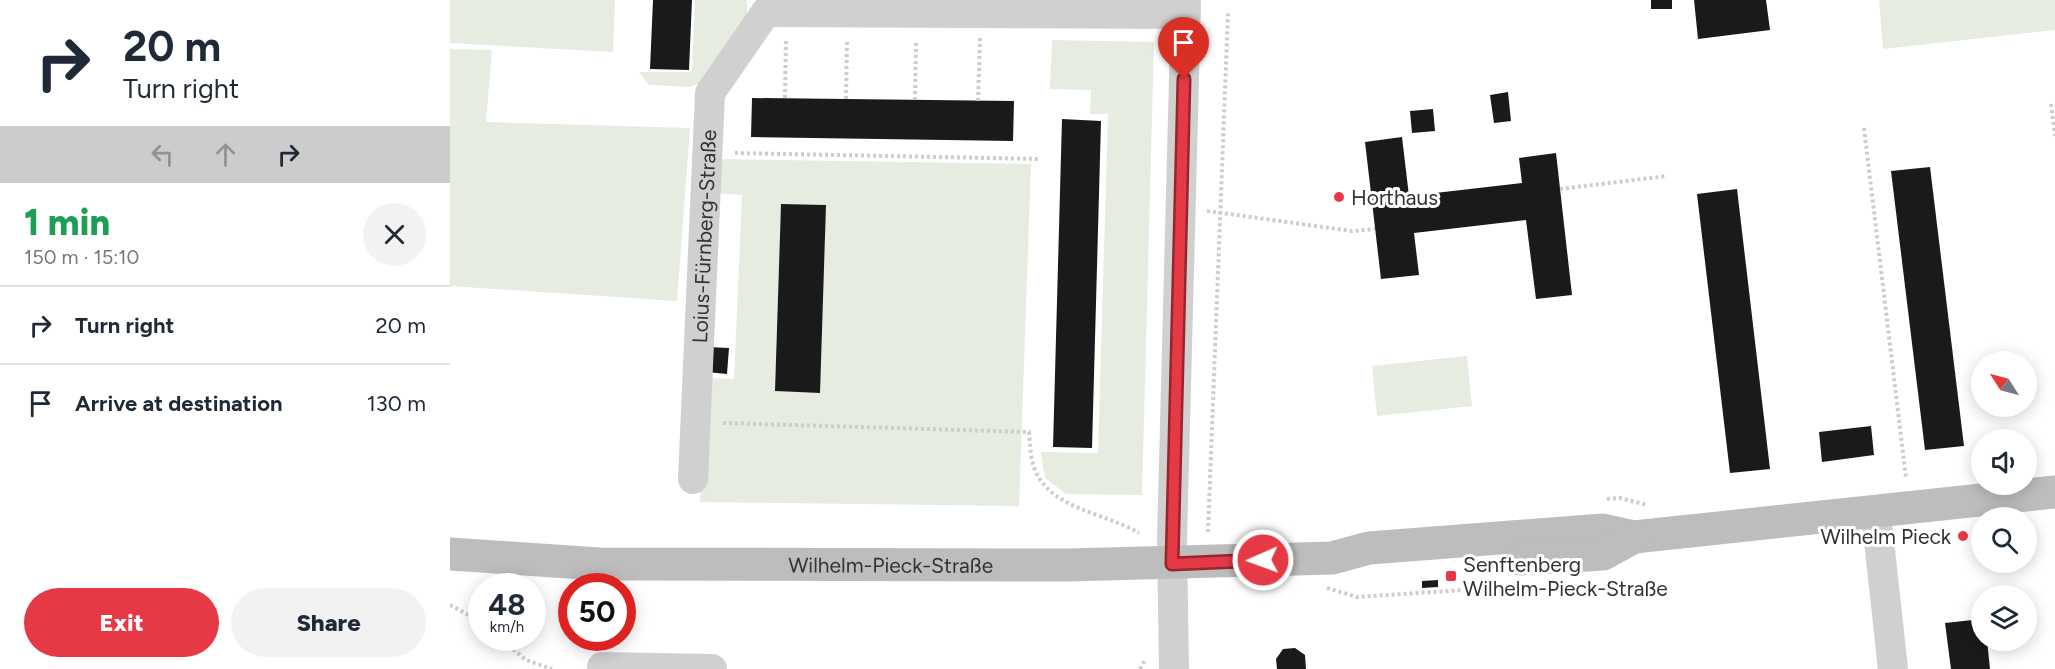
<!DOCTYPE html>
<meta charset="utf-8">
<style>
body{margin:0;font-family:Figtree,sans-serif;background:#f2f2f3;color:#1f2937;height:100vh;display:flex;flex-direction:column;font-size:22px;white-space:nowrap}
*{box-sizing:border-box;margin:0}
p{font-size:20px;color:#747a83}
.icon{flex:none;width:33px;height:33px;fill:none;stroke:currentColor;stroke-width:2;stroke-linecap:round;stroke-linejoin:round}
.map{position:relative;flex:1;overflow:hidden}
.details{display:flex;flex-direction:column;background:#fff;width:450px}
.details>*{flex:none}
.guide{background:#fff;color:#1f2937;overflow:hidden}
.needle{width:39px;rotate:306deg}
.buttons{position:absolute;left:1521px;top:351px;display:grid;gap:12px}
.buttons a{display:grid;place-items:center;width:66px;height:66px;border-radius:50%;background:#fff;box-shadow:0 3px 15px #0003;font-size:30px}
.speed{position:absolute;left:18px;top:573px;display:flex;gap:12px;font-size:30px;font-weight:700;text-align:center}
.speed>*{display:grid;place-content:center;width:78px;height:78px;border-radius:50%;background:#fff;box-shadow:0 3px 15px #0003;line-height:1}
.speed small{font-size:15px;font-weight:400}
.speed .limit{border:9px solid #d22;background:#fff;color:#111}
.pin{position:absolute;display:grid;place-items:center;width:51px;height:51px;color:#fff;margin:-62px -26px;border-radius:50% 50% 50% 0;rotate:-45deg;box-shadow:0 0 6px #0007}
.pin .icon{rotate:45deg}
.me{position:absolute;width:66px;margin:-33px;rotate:268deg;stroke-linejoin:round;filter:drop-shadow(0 0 4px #0008)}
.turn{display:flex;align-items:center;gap:21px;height:126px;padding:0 24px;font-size:27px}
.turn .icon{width:78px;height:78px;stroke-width:2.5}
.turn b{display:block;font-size:42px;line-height:51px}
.lanes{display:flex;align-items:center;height:57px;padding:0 24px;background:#0003;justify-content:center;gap:30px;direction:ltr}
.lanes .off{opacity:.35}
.round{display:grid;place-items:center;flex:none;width:63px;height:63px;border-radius:32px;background:#f2f2f3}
.headline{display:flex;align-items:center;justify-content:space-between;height:102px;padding:0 24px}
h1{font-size:36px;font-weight:800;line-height:45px;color:#1e9e55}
.action{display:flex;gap:12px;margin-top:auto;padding:12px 24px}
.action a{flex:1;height:69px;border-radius:36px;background:#e63946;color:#fff;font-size:24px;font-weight:800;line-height:69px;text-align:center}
.action a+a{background:#f2f2f3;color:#1f2937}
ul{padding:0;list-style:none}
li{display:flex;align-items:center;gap:18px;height:78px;padding:0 24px;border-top:2px solid #e0e1e3}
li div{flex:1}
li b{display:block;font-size:22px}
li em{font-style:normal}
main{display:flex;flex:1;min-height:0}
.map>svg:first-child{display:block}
.green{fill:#e6ecdf;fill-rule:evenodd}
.building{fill:#1a1a1a}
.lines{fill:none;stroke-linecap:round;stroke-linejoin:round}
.path{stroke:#cdcdcd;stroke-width:4;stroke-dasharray:3 3;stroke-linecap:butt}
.street{stroke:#d0d0d0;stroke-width:30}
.secondary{stroke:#bdbdbd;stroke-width:33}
.route-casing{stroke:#96252e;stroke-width:15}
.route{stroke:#e63946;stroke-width:10}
.poi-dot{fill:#e63946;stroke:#fff;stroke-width:2}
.labels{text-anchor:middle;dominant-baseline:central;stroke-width:6;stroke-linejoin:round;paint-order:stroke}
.poi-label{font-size:21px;fill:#333;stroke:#fff;text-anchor:start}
.street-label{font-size:21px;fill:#333;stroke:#fff}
</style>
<main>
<section class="details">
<div class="guide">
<div class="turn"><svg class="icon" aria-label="right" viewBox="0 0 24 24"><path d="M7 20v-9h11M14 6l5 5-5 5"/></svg><div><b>20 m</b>Turn right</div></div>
<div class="lanes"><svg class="icon off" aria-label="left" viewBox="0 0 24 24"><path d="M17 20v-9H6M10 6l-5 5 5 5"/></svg><svg class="icon off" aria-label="ahead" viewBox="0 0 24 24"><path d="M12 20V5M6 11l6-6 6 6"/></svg><svg class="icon" aria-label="right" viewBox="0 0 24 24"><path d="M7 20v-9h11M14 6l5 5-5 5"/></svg></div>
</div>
<div class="headline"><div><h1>1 min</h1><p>150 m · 15:10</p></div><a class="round"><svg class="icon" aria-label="close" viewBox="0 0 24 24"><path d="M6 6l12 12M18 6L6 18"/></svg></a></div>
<ul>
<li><svg class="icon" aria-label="right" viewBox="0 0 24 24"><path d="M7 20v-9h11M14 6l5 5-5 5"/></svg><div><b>Turn right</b></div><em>20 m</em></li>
<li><svg class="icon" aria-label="arrive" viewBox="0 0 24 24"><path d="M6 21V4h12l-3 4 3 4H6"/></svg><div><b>Arrive at destination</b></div><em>130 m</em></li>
</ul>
<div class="action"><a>Exit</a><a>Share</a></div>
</section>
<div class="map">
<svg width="1605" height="669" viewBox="0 0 1605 669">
<rect width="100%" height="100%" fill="#fff"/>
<g class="green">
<path d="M0,0H165L163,52L0,43Z"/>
<path d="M245,0H297V20L250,83L240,87L199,85L189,72H242Z"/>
<path d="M1429,0H1605V30L1433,49Z"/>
<path d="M602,40L704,42L692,495L616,494L595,478L591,452L648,453L658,114H640L641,90L600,89Z"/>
<path d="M0,49L42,50L36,122L240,128L227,301L0,286Z"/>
<path d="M263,159L581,164L569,506L250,502L256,378L284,379L292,195L262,193ZM331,204L375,205L369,393L325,391Z"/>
<path d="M1017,356L1022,406L927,416L922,366Z"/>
</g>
<g class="building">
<path d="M203,0H242L239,70L200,69Z"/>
<rect x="1201" y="0" width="21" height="9"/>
<path d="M1244,0H1316L1320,30L1248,39Z"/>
<path d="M1058,92L1061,121L1044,123L1040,95Z"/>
<path d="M302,98L564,101L563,141L301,137Z"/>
<path d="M983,109L985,131L962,133L960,111Z"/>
<path d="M612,119L651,121L642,448L603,447Z"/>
<path d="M952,137L959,196L1072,183L1069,158L1106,153L1122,295L1086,299L1076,220L964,233L969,275L931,279L915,142Z"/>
<path d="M1480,167L1514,446L1475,450L1441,171Z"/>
<path d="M1287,189L1320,469L1280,473L1247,194Z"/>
<path d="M331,204L376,205L370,393L325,391Z"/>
<path d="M258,347L279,348L277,374L256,372Z"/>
<path d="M1421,426L1424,455L1372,462L1369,432Z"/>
<path d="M988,580V587L972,588V581Z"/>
<path d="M1532,619V640H1537L1540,669H1501L1495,623Z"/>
<path d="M845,648L855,655L856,669H827L826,659L833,649Z"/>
</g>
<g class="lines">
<g class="path">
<path d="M335,98L336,39"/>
<path d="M396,99L397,40"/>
<path d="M465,100L466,41"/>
<path d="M528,101L530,38"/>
<path d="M1601,104L1605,136"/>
<path d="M1414,128L1456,478"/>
<path d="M285,153L589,159"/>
<path d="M1110,189L1217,176"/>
<path d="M757,211L902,231L925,229"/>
<path d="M273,423L579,432C580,441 580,451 582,460C592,509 655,512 689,533"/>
<path d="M1157,499L1170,498L1197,505"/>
<path d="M758,532L778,13"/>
<path d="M877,588L907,597L1060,587"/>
<path d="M0,605L32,622"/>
<path d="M49,638L76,660L102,669"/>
<path d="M690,669L695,660"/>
</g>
<g class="street">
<path d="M316,12L736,14"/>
<path id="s1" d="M243,479L260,93L316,12"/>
<path d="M1426,513L1443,669"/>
<path d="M152,667L262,669"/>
<path d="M724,669L722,540L736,0"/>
</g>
<g class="secondary">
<path id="s2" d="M0,554L149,564L618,565L882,558L919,548L1153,530L1184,537L1605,492"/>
<path d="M1070,559L1153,554L1184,537"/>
</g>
</g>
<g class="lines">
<g class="route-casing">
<path id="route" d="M734,79L722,564L813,560"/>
</g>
<use href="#route" class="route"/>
</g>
<g class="poi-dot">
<circle cx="889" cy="197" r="6"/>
<circle cx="1513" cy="536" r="6"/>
<rect x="995" y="570" width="12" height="12" rx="3"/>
</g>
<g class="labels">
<g class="poi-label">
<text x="901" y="197">Horthaus</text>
<text x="1501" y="536" text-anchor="end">Wilhelm Pieck</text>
<text x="1013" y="564">Senftenberg<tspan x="1013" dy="24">Wilhelm-Pieck-Straße</tspan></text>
</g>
<g class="street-label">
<text stroke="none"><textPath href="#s1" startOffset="243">Loius-Fürnberg-Straße</textPath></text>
<text stroke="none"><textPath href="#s2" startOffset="441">Wilhelm-Pieck-Straße</textPath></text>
</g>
</g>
</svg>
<div class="buttons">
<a><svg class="needle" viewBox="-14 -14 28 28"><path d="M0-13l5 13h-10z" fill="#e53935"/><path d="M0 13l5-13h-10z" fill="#747a83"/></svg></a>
<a><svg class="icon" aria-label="sound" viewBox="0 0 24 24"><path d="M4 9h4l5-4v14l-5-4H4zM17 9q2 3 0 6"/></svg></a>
<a><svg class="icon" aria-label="search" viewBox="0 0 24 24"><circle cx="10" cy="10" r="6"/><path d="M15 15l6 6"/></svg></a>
<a><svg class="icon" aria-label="layers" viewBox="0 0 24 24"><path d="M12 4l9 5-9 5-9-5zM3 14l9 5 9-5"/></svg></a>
</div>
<div class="speed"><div>48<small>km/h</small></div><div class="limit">50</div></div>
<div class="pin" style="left:734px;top:79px;background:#d93025"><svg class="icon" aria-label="arrive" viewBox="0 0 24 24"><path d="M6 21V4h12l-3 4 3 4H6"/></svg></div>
<svg class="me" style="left:813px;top:560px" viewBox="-20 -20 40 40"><circle r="17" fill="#e63946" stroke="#fff" stroke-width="3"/><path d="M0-11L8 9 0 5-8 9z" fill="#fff"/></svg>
</div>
</main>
